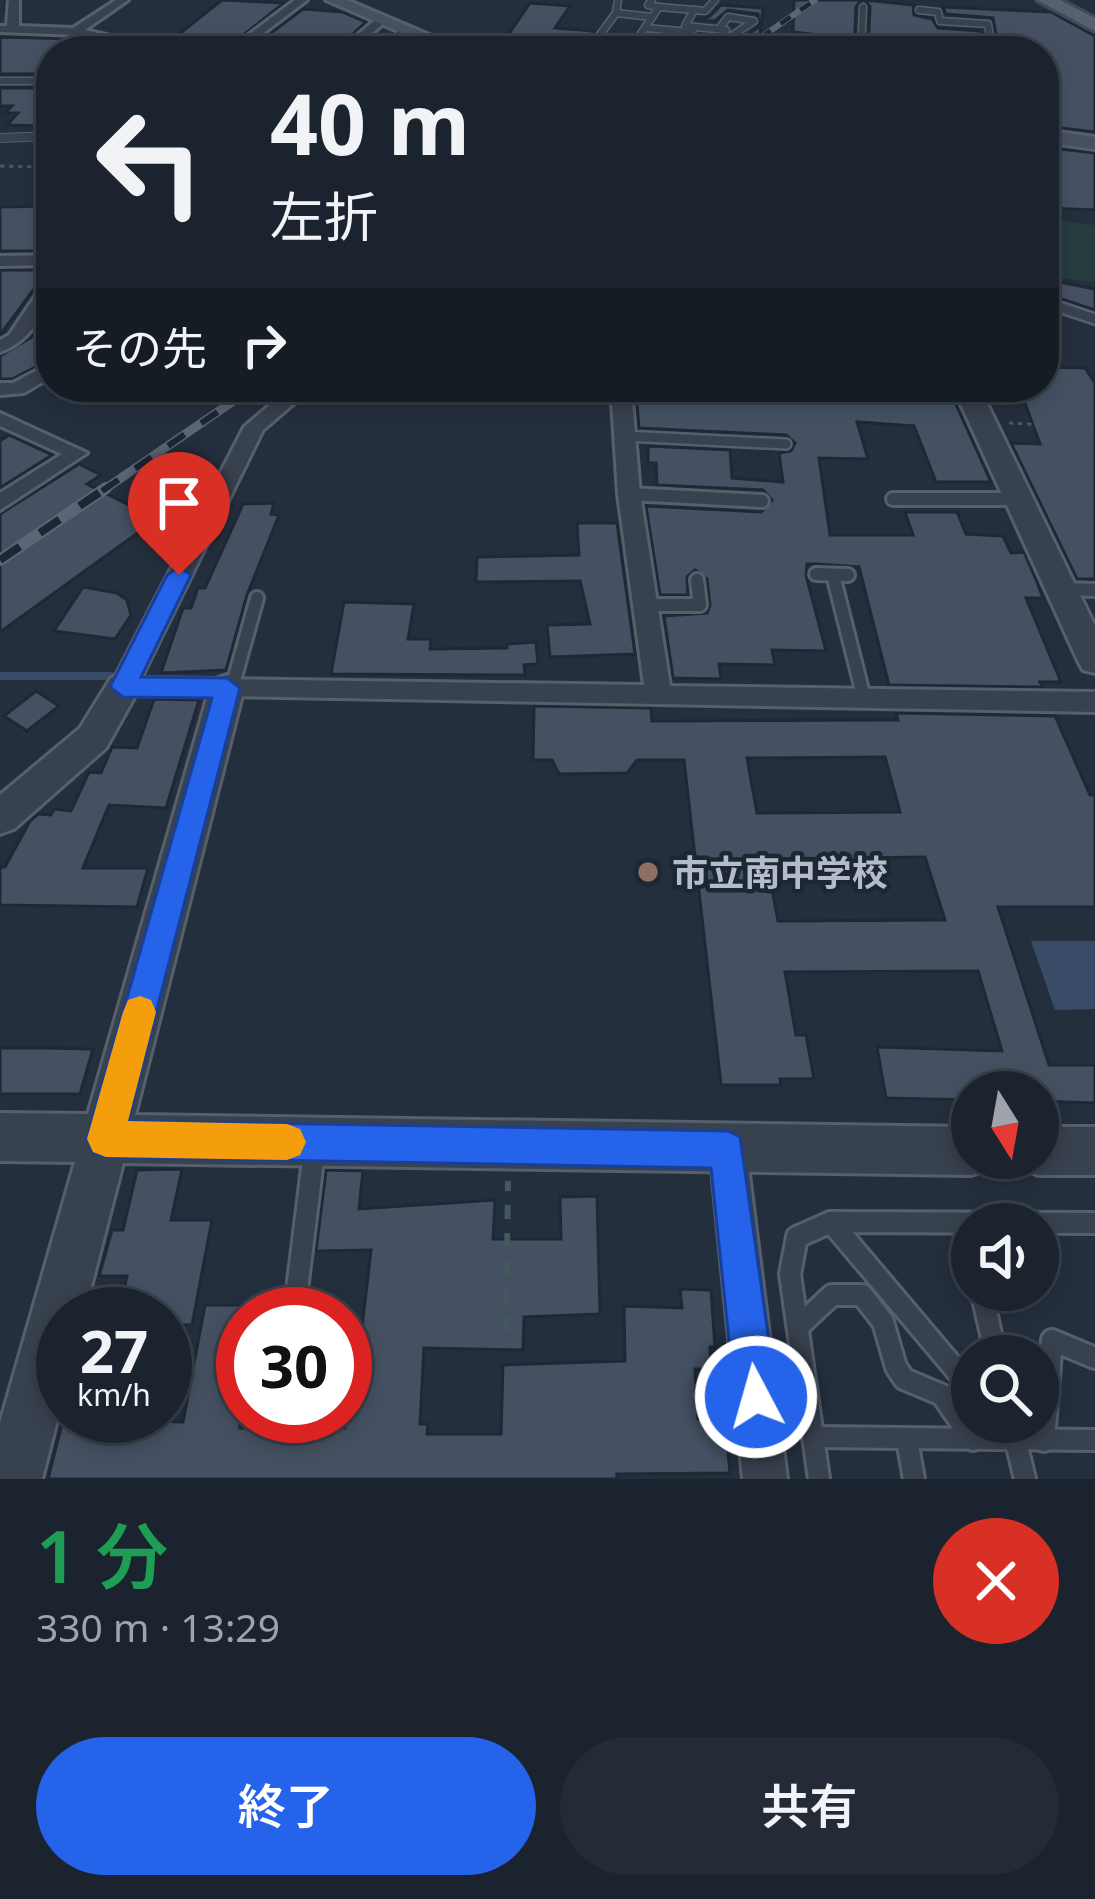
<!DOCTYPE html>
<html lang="ja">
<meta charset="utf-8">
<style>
body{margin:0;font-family:"Noto Sans","Noto Sans JP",sans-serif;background:#242b36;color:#f1f3f6;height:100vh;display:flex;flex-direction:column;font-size:45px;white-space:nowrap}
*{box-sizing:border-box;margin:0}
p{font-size:39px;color:#a0a4aa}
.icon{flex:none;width:66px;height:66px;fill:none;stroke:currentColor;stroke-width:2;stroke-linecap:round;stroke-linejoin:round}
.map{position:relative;height:1479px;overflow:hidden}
.details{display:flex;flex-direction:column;background:#1b232e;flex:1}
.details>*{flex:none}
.hud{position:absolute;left:36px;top:36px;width:1023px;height:366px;border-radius:48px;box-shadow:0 6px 18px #0003,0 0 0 3px #39404a;background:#1b232e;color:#f1f3f6;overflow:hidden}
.needle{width:78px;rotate:169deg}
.tools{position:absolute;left:951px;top:1071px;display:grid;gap:24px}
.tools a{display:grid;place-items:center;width:108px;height:108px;border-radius:50%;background:#1b232e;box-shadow:0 6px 18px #0003,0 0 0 3px #39404a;font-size:60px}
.speed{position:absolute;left:36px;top:1287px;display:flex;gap:24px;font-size:60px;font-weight:700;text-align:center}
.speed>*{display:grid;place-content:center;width:156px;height:156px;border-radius:50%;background:#1b232e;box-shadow:0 6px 18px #0003,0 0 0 3px #39404a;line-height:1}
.speed small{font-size:30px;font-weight:400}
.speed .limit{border:18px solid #d22;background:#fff;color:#111}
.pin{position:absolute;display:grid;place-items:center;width:102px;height:102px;color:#fff;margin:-123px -51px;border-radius:50% 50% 50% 0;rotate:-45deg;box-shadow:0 0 12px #0007}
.pin .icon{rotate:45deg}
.me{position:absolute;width:132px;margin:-66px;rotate:354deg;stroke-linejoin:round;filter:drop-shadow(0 0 9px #0008)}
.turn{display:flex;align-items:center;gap:42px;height:252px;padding:0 36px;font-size:54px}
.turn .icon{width:156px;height:156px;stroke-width:2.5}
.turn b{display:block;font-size:84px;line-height:102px}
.then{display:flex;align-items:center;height:114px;padding:0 36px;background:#0003;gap:24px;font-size:45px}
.round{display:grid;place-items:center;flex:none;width:126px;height:126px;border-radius:63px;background:#242b36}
.headline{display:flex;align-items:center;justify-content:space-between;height:204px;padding:0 36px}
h1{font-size:72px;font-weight:600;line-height:90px;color:#1e9e55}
.action{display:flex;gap:24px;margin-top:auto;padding:24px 36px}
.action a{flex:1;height:138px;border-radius:72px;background:#2563eb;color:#fff;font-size:48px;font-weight:600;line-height:138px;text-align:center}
.action a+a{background:#242b36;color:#f1f3f6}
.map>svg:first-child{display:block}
.green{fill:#263c3f}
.water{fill:#394c67}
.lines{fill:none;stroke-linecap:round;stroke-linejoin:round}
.stream{stroke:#394c67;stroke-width:8}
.building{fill:#455162;stroke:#1f2835;stroke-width:3;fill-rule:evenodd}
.service-far4-casing{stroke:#565f6c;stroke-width:9}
.service-far3-casing{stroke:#565f6c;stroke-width:10}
.service-far2-casing{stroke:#565f6c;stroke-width:14}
.service-far1-casing{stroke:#565f6c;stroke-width:18}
.service-casing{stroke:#565f6c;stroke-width:26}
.minor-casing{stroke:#565f6c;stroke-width:6}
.tertiary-casing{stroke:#565f6c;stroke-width:6}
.secondary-casing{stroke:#565f6c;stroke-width:6}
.primary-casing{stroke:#414a57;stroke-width:6}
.path-far1{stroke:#44595c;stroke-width:3;stroke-dasharray:4.5 4.5;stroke-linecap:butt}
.path{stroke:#44595c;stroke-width:6;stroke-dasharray:14 14;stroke-linecap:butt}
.service-far4{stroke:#38414e;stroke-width:6}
.service-far3{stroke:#38414e;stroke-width:8}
.service-far2{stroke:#38414e;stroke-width:9}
.service-far1{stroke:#38414e;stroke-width:12}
.service{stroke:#38414e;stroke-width:20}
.minor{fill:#38414e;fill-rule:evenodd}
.tertiary{fill:#38414e;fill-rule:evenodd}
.secondary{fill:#465061;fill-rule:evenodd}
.primary{fill:#56606e;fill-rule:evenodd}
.rail-far2-casing{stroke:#5a6575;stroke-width:6}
.rail-far1-casing{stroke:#5a6575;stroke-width:9}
.rail-casing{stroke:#5a6575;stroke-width:12}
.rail-far2{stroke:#1d2633;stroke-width:4.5;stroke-dasharray:12;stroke-linecap:butt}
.rail-far1{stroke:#1d2633;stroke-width:6;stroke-dasharray:20;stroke-linecap:butt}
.rail{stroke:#1d2633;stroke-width:8;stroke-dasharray:24;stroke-linecap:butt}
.route{fill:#2563eb;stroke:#184099;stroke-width:3}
.slow{fill:#f59e0b}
.education-dot{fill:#8d6e63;stroke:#1d2633;stroke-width:4.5}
.labels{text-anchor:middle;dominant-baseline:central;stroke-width:9;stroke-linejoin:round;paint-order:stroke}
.poi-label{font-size:36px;font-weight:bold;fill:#b4bcc9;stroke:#1d2633;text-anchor:start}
</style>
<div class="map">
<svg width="1095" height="1479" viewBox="0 0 1095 1479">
<rect width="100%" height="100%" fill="#242f3e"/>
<path class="green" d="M1044,218L1095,225V283L1044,275Z"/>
<path class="water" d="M1031,941H1095V1009L1055,1010Z"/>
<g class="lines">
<path class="stream" d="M0,676H111"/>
</g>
<g class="building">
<path d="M222,0L284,3L223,51H177L165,45Z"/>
<path d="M794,0H861L856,7L854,51H837L844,38L793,32Z"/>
<path d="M865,0L913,5L914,15L932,19L938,28L981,31L984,51H868L870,7Z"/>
<path d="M530,3L570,6L555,28L594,31L581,51H497Z"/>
<path d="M721,5L763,8L759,44L752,51H722L759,27L758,14L728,10L715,21L697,20L709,17Z"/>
<path d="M943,7L1051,12L1095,36V132L1044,126V51H999L993,18L946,14Z"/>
<path d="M303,9L343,12L366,22L334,51H247Z"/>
<path d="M0,37L77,39L92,43L80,51H51V74H0Z"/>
<path d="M0,88H51V118L43,126L7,125L18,113H5L12,106H0Z"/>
<path d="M1044,147L1095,153V210L1044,208Z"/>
<path d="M51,206V251H0V207Z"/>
<path d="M0,270H48L0,335Z"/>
<path d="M1044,279L1095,289V310L1044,293Z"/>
<path d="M51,305V359L12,379H0V356L32,337Z"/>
<path d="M1044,367L1085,368L1095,383V579H1077L1011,443L1040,444L1019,387H1044Z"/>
<path d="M726,387H791L818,396L954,400L991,482H936L914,426L857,422L868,459L819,458L830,535H913L905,512H957L966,534L1003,536L1011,553L1024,552L1037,582L1043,598H1026L1061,682H1040L1043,687L889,685L859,567L816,564H807L806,575L826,651L772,650L775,665L719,664L721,679L673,678L664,616L707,613L710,605L707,579L695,570L687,577L688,595H660L646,506L761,512L772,500L763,490L657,485L656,463H648V446L730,450L732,478L783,482L779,453L791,451L795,443L786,435L639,428L636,396L699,398L702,392H727Z"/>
<path d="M9,435L52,455L0,488V441Z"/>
<path d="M79,464L101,475L87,484L157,519L0,632V514Z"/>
<path d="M274,503L271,514L279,515L247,595L226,670L161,673L183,608H191L198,588H205L243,504Z"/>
<path d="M577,523H617L635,654L550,657L547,625L590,624L580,581L476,582L477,557L579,555Z"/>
<path d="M83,587L117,593L127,600L131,615L115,639L54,631Z"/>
<path d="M344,602L414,604L408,639H431L430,649L507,648V644L536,642L538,664L524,665L525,675L331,674Z"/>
<path d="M36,691L59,706L27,731L4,716Z"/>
<path d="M154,699L199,700L166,808L109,805L83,868H148L137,907L0,905V867H5L30,821L38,814L51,815L54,809L71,811L89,772L101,773L112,747L137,748Z"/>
<path d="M534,706L651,708L652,721L898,720L896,713L1055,716L1090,795H1095V907H998L1049,1065H1095V1103L1038,1101V1092H972V1100L886,1098L877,1047L1002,1051L978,971L785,972L796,1035H806L814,1079H780L781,1085H721L684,760H637L627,773L559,774L552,760H533ZM885,757L900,812L757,813L747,758ZM925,857L945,920L778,921L766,859L831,858L833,871H862L859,858Z"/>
<path d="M0,1048H43L93,1049L80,1094H0Z"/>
<path d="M182,1169L171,1220H212L192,1325H165V1314H119L127,1276H99L112,1230H123L137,1170Z"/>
<path d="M326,1170L363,1171L359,1209L495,1200L493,1239H561L560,1197L597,1196L600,1314L524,1317L523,1350L424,1348L420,1424H428L427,1434H501L503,1365L625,1361L624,1306L682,1308L680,1289L711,1290L715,1347H710L711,1369H695L698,1419H725L730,1473L617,1474V1479H48L64,1416H141L140,1421L183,1422L205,1305H243L240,1428H345V1336H361L371,1250L316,1251Z"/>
</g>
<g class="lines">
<g class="service-far4-casing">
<g id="service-far4">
<path d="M659,7L705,11L715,0"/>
<path d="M694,10L685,26L726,30"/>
<path d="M919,10L938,12L940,21L988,24L992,51"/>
<path d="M616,13L652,17"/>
<path d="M645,28L691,32"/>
<path d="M380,51L405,29"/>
<path d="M416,51L429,39"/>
<path d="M588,51L616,13L618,0"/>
<path d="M629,51L659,7L648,5L652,0"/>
<path d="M663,51L693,30"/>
<path d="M708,51L754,21L728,17L719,29"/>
<path d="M759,51H787"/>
<path d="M861,51L863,7"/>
<path d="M0,81H51"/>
</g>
</g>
<g class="service-far3-casing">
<path id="service-far3" d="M0,138L51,136"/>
</g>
<g class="service-far2-casing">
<g id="service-far2">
<path d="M1044,302L1095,319"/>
<path d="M818,387L968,391"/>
<path d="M625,436L786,444"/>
</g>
</g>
<g class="service-far1-casing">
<g id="service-far1">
<path d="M629,494L762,501"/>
<path d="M893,499H1016"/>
<path d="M816,574L848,575"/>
<path d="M833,575L864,698"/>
<path d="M1064,589L1095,590"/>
<path d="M647,605H700L697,580"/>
<path d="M232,688L257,598"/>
</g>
</g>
<g class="service-casing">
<g id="service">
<path d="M831,1222L972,1389"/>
<path d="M965,1223L972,1253"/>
<path d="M981,1290L996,1356"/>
<path d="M294,1314L314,1152"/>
<path d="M798,1327L832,1295H862L883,1322L896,1367L904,1379L942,1395L973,1440"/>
<path d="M1011,1422L1025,1479"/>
<path d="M813,1437L1095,1440"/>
<path d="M907,1440L914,1479"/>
<path d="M1044,1441L1052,1340L1095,1358"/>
<path d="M819,1479L790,1274L797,1237L831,1222L1095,1223"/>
</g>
</g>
<g class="minor-casing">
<g id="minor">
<path d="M9,0H19V26L73,28L116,0H128L85,30L173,51H151L78,35L0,32V26H7Z"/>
<path d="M295,0H307L240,51H227Z"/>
<path d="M379,17L389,19L351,51H338Z"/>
<path d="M51,255V265L0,266V256Z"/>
<path d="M51,281C51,310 28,343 0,352V340L9,335L45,282Z"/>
<path d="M51,363V377L24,393L0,395V383H13Z"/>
<path d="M291,387H313L263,430L141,678L644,685L618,494L611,387H631L640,494L670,686L1095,692V712L114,694L110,687L244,427Z"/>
<path d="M0,413L87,453L0,510V493L62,454L0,426Z"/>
<path d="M728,1132L741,1137L746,1150L787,1479H743L710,1150L715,1137Z"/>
</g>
</g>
<g class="tertiary-casing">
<g id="tertiary">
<path d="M953,387H979L1095,626V673L1083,670L1078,661Z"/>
<path d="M123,674L135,678L140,687L106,748L14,829L0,834V795L80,728L111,678Z"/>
<path d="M227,675L239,679L244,688L135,1115L972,1127V1158H993L989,1168L972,1175L123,1163L84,1314H63V1397L42,1479H0V1423L75,1162L0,1161V1113L88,1114L210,688L215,679Z"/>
<path d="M1038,1127H1095V1175H1038L1021,1168L1017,1158H1038Z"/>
</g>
</g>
<g class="secondary-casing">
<g id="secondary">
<path d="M326,0H347L467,51H444Z"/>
<path d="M1044,130L1095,137V149L1044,142Z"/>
</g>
</g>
<g class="primary-casing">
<path id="primary" d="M1037,0H1060L1095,18V31Z"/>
</g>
<g class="path-far1">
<path d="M881,8L905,10"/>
<path d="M0,166L44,167L51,161"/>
<path d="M1009,423L1093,428"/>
</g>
<path class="path" d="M506,1331L508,1181"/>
<use href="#service-far4" class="service-far4"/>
<use href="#service-far3" class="service-far3"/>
<use href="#service-far2" class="service-far2"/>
<use href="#service-far1" class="service-far1"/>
<use href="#service" class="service"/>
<use href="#minor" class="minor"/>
<use href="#tertiary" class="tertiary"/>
<use href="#secondary" class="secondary"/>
<use href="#primary" class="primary"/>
<g class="rail-far2-casing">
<path id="rail-far2" d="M741,51L815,0"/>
</g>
<g class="rail-far1-casing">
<path id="rail-far1" d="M102,491L254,387"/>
</g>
<g class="rail-casing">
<path id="rail" d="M0,560L106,488"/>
</g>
<use href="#rail-far2" class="rail-far2"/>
<use href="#rail-far1" class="rail-far1"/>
<use href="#rail" class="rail"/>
</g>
<path class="route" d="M179,567L191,575L141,677L227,678L240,688L128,1121L728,1131L740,1137L777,1397L771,1412L756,1418L741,1412L735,1397L711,1168L106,1157L93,1152L87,1139L212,698L123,697L110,687L167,575Z"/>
<path class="slow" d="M140,996L151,1000L156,1012L128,1121L287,1124L300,1129L306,1142L300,1155L287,1160L106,1157L93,1152L87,1139L123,1012L128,1000Z"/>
<circle class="education-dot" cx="648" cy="872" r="12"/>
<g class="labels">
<g class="poi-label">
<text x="672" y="872">市立南中学校</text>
</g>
</g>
</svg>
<div class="tools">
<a><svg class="needle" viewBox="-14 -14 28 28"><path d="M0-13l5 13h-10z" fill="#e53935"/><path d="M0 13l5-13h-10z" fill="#a0a4aa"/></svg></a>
<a><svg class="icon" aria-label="sound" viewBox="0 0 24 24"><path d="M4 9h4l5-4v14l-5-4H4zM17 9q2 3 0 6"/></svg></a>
<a><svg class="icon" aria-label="search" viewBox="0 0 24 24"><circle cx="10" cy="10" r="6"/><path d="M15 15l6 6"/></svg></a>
</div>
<div class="speed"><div>27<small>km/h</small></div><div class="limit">30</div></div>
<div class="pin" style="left:179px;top:575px;background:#d93025"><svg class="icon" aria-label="arrive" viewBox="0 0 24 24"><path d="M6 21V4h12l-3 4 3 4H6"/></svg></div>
<svg class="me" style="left:756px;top:1397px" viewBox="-20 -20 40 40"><circle r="17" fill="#2563eb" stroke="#fff" stroke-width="3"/><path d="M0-11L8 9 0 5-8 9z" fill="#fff"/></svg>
<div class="hud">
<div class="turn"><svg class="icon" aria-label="left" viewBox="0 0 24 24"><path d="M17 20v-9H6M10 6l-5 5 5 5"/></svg><div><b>40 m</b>左折</div></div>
<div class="then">その先<svg class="icon" aria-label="right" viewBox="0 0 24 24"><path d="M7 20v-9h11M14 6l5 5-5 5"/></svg></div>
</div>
</div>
<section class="details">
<div class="headline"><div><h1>1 分</h1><p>330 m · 13:29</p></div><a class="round" style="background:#d93025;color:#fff"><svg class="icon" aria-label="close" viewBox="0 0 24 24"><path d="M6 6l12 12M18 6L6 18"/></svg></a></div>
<div class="action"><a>終了</a><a>共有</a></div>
</section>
